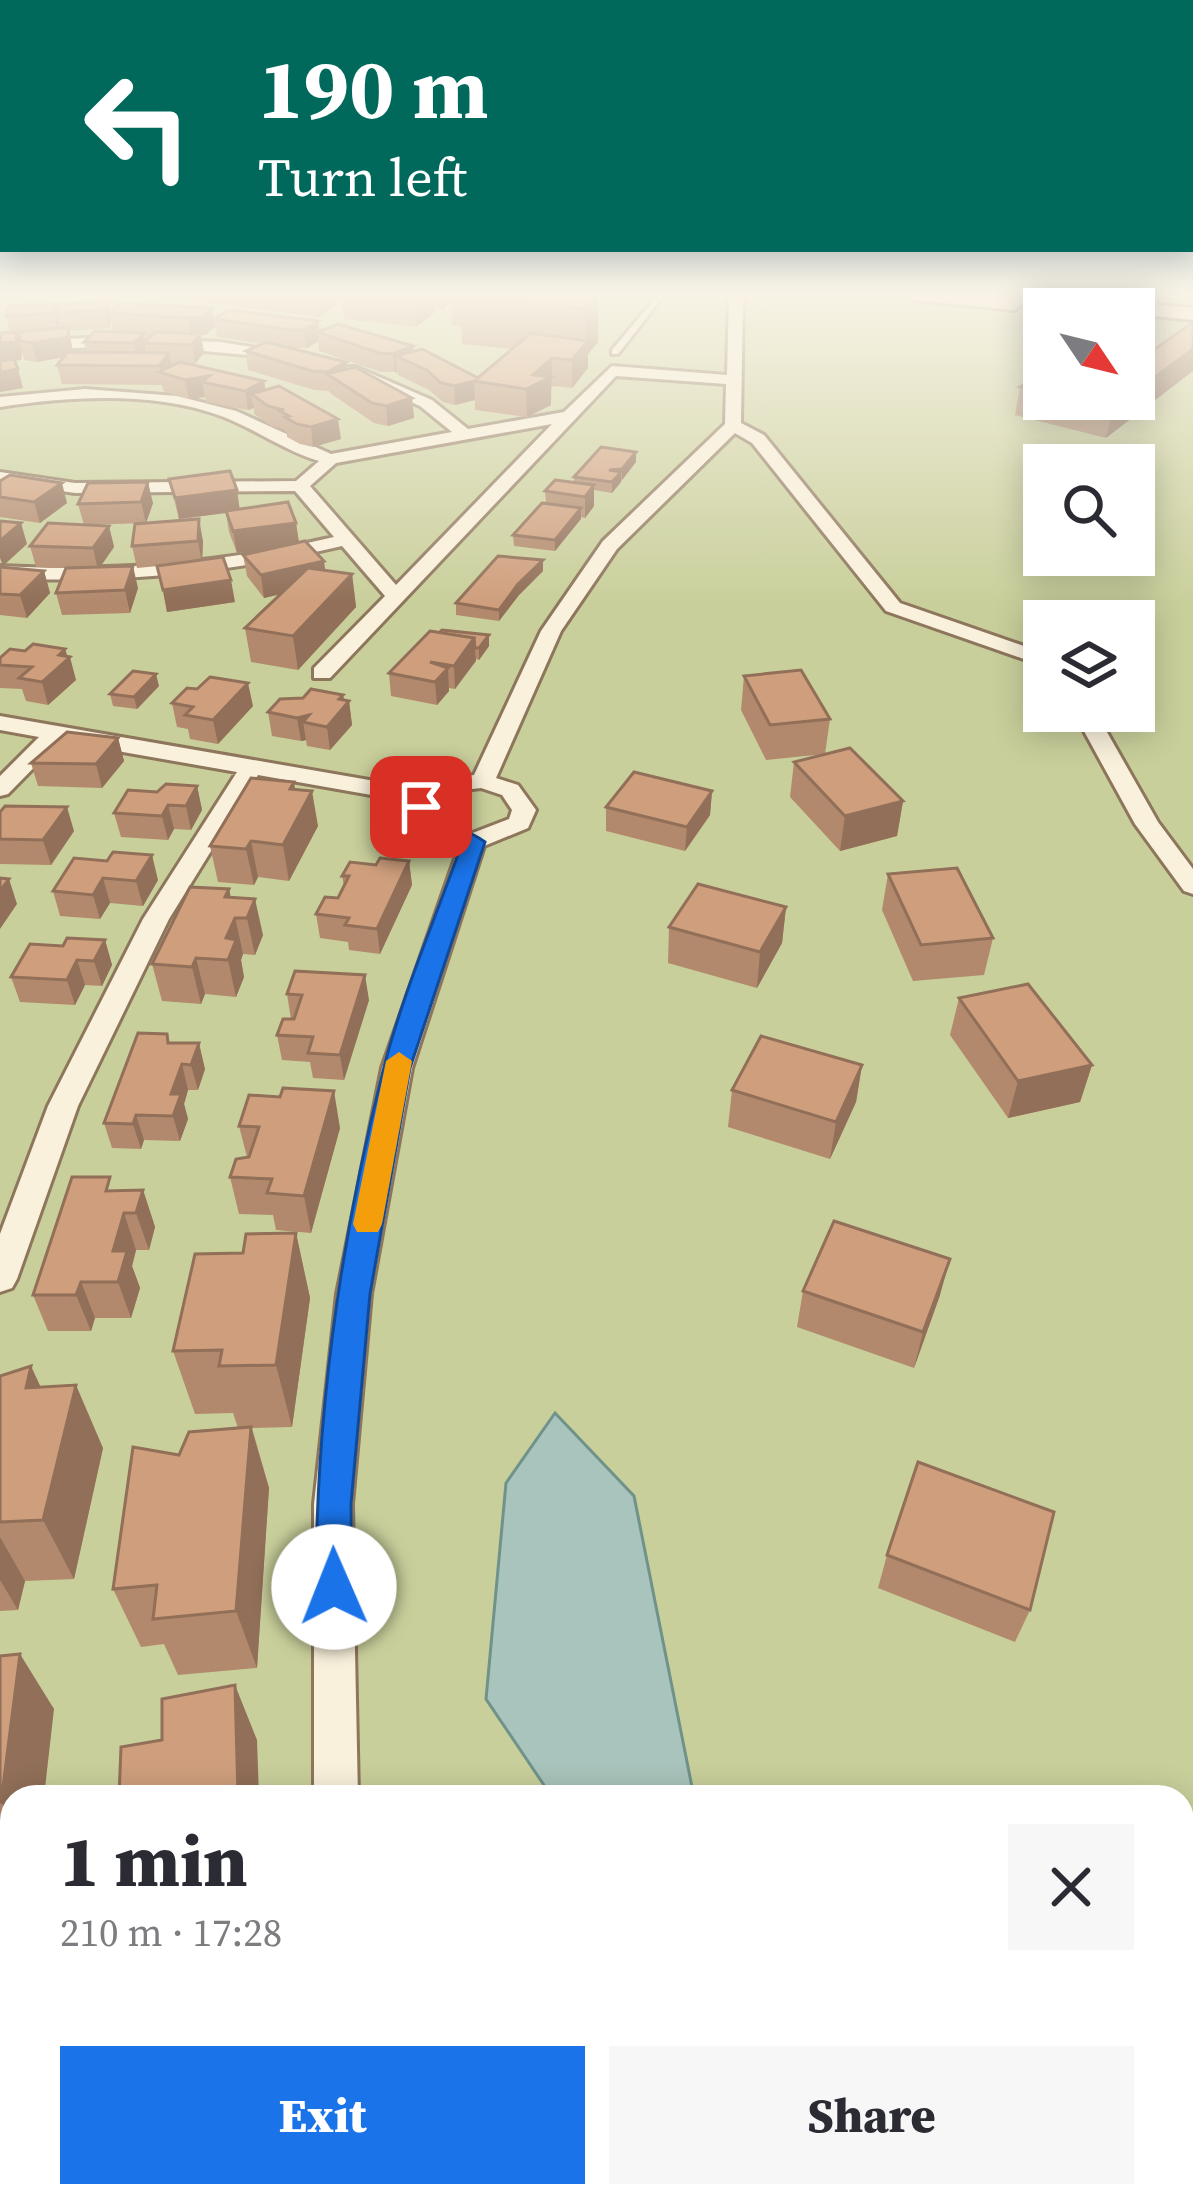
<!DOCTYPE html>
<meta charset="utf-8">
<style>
body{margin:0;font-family:"Source Serif 4",serif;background:#f7f7f7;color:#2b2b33;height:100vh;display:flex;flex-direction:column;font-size:45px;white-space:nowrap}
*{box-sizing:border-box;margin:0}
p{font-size:39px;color:#7c7c81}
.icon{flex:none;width:66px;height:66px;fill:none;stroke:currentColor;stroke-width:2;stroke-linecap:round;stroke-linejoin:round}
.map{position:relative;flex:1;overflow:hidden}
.side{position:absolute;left:0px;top:1785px;width:1194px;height:423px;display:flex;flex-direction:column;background:#fff;border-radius:36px 36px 0 0;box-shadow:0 6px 30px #0003}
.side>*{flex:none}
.guide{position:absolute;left:0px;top:0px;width:1194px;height:252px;box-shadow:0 6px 30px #0003;background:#00695c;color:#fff;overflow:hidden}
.needle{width:78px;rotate:125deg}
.tools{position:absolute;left:1023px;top:288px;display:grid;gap:24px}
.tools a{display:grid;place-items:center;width:132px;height:132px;border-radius:0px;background:#fff;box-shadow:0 6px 30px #0003;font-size:60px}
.pin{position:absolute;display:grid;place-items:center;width:102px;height:102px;color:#fff;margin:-51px;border-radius:24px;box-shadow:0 6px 18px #0006}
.me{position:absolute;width:132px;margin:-66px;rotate:359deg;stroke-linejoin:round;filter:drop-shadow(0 0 9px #0008)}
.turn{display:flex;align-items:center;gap:42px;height:252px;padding:0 60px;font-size:54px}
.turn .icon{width:156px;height:156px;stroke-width:2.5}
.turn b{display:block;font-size:84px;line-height:102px}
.round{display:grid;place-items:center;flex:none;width:126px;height:126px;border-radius:0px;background:#f7f7f7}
.overview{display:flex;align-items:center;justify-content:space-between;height:204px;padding:0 60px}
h1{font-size:72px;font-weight:800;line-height:90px}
.primary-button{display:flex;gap:24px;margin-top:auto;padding:24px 60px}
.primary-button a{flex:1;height:138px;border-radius:0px;background:#1a73e8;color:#fff;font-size:48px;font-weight:800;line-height:138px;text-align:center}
.primary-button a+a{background:#f7f7f7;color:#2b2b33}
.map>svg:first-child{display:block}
.green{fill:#c9cf9b;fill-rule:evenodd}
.water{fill:#a9c4bc;stroke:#6f938a;stroke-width:3}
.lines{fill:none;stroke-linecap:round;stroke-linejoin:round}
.lane-casing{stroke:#8d765c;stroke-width:6}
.street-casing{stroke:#8d765c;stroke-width:6}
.secondary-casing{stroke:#6f573f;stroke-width:6}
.lane{fill:#faf1dc;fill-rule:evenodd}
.street{fill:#faf1dc;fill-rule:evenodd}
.secondary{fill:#faf1dc;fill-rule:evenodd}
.wall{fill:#b2896c;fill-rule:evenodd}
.shaded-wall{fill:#916f58}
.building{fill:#cf9f7d;stroke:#916f58;stroke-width:3}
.route{fill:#1a73e8;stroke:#114b97;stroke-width:3}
.slow{fill:#f59e0b}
</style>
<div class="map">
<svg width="1193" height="2207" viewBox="0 0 1193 2207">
<rect width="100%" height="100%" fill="#f0e4c8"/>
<path class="green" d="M0,294H1193V2207H0ZM1044,309H1134V399H1044ZM1044,465H1134V555H1044ZM1044,621H1134V711H1044ZM12,1797H1182V2196H12Z"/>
<path class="water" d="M555,1413L634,1496L694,1797H552L486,1699L506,1483Z"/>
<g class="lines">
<g class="lane-casing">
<path id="lane" d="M659,294H665L618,354H612V350Z"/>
</g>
<g class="street-casing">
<g id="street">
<path d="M729,294H743L741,423L764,435L900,603L1044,653V666L886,611L752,443L735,433L617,549L561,631L496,778L518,785L536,810L528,828L484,846L412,1068L371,1294L352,1504L358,1797H314V1504L337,1294L382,1068L459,847C435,841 411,829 411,802L258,775L169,919L78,1106L17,1279L12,1288L0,1292V1234L48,1106L143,919L237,772L60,741L8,794L0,796V776L39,737L0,730V716L421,789L442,779L474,775L541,631L603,541L725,424L726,384L616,376L330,678H314V668L385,596L342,546C229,573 117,584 0,578V566C114,572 223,563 334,537L295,491L75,493L0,482V472L75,483L296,481L319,461C285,451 257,430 224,417C155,391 72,396 0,407V397L85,389L177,396L236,411L331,454L452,432L420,406L346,373V367H356L432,400L468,429L564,412L612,366L727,375ZM552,424L396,585L310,486L336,463ZM481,788L502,795L512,810L509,819L470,834L450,828L437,816L435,801L455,791Z"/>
<path d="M110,337L220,342L300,355L293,359L147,346L0,350V342Z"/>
<path d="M1073,711H1095L1158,822L1193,869V894L1184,891L1135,824Z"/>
<path d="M350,2196H402L404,2207H352Z"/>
</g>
</g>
<g class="secondary-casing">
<path id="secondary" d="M903,294H1043L1193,308V320L1134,314V309L1023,303L1014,310L913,300Z"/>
</g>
<use href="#lane" class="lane"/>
<use href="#street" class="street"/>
<use href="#secondary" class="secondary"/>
</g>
<g class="wall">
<path d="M179,294H316L335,306L319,317L189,301L187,295Z"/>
<path d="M341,294L598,295V342L588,354V368L572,388L553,386L551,387V405L527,417L475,410V400L455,405L443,402L429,390L398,375L397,372H381L319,351L318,341L307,348H290L346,362V369L412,398L414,418L388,426L374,423L330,393L329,391L314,390L248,370L246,351L262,344L217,337L214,319L318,321L319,331L414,351L478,378L512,349L462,344L461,326L452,325L451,301L443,310L435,309V312L416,327L344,319Z"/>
<path d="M59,304L110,312L212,308L215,326L206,335H201L204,353L195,364H189L264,381L266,390L341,439L313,447L300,444L287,437V433L283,429L271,426L254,414V408L248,410L206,402L205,397L189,399L163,391L162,385L62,384L57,365L64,357L37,362L24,360L22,351L21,360L14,361L23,388L0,392L10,333L6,316L57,309ZM111,321L113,331L84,342L86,352H73L69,331L109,328Z"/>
<path d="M1044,380V399H1134L1106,438L1015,415L1020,387Z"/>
<path d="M636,452V462L612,493L594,490V506L585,518L581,517L555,551L514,546L513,535L546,503L545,491L574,482V477Z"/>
<path d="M169,479L240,509L296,523L299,542L325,570L352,574L356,607L298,670L251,662L245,628L281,594L264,598L247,576L243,555L276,547L237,553L229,532L226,513L179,519Z"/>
<path d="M0,481L67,503L40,523L0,517Z"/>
<path d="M153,503L146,523L203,541L202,560L235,602L167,612L158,566L137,568L132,546L143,523L84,525L109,526L114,547L100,567L138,588L130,613L62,615L56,593L66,568L36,567L30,546L84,525L78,504Z"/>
<path d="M0,567L44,571L50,593L27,618L0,615Z"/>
<path d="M543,571L519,595L499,621L456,615V603Z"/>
<path d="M489,635V646L479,660L476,659L455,689L449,688V691L437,705L391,696L389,673Z"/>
<path d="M68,657L76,680L48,705L26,701L22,689L0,688V658Z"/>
<path d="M744,676L830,719L825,754L766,760L741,710Z"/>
<path d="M159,686L137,709L113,706L110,694Z"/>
<path d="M197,689L253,706L218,744L190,739L188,729L177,727L172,703Z"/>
<path d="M343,695L344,700L349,701L352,725L330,750L307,746L306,740L301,741L272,736L268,712L303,698Z"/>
<path d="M118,738L124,761L102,788L38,786L31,763Z"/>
<path d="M794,762L903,801L897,836L840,851L790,797Z"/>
<path d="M197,786L202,810L191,830L174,829L168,840L121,837L114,813L157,792Z"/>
<path d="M295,789L318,826L289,881L258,877L254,885L218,882L210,846Z"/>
<path d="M712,791L710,815L685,851L606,831V807Z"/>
<path d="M0,812L74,831L51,865L0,864Z"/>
<path d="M74,858L158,880L143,906L110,903L100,919L60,916L53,891Z"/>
<path d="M409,861L412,885L380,954L349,950L348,942L320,938L316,914L338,898L344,886L342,876L376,865Z"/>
<path d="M888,874L993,938L984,975L913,981L882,910Z"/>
<path d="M229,889L230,897L263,935L255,955L243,954L241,960L244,977L236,997L205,994L201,1004L162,1001L152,964Z"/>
<path d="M786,907L782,943L757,988L668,963L669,927Z"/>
<path d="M105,940L112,965L102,986L85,985L75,1005L20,1002L11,977L63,946Z"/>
<path d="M287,994L369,1000L344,1080L313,1078L310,1062L282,1060L277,1035L291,1019Z"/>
<path d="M959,998L1092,1065L1080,1102L1008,1118L950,1035Z"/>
<path d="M170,1043L205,1069L198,1090H188L184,1104L188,1119L180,1141L144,1140L141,1149L112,1148L104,1123Z"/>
<path d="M862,1065L856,1102L830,1159L728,1127L732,1090Z"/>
<path d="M239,1126L340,1128L311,1233L276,1230L273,1215L239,1214L230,1177L247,1157Z"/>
<path d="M143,1190L155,1227L149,1250H136L132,1266L140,1288L131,1318H95L91,1331H48L33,1295L115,1191Z"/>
<path d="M296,1233L310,1298L292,1427L252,1428L269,1488L257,1668L178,1675L164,1644L141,1647L113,1589L179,1455L238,1428L233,1413L195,1414L173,1351L243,1253Z"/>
<path d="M803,1291L940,1295L914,1368L797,1327Z"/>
<path d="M0,1376L41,1387L103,1448L74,1579L25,1581L18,1610L0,1611Z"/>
<path d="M887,1555L1030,1610L1015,1642L878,1588Z"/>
<path d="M0,1656L54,1709L12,1797V1855L0,1857Z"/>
<path d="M12,1930V2183L0,2185V1933Z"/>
</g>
<g class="shaded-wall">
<path d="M316,294H334L335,306L319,317Z"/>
<path d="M413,294H434L435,312L416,327Z"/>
<path d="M442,294H450L451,301L443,310Z"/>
<path d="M598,295V342L588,354V368L572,388V360L586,344L585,309Z"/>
<path d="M108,301L111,321L109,328L105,310Z"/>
<path d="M56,304L59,325L58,331L53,313Z"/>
<path d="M212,308L215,326L206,335H201L204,353L195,364L188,318Z"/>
<path d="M318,321L320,333L317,332L318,341L307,348L304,330Z"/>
<path d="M68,327L74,355L37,362L32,343Z"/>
<path d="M17,332L22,351L21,360L0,362V343Z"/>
<path d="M144,333L146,353L138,362L134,343Z"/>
<path d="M413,346L415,364L396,356L397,372L395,373L393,354Z"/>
<path d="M1193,349V371L1106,438L1113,409L1126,399H1134V393Z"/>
<path d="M169,353L173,372H161L159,366Z"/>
<path d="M552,358L551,405L527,417L526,389L533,375Z"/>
<path d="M346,362L348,381L327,374L329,391L327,372Z"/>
<path d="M18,369L23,388L0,392V372Z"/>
<path d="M209,376L202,382L205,397L189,399L185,380Z"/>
<path d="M264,381L267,400L251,394L254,408L248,410L245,391Z"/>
<path d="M474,381L475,400L455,405L454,386Z"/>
<path d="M412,398L414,418L388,426L386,406Z"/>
<path d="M338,419L341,439L313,447L311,427Z"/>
<path d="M636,452V462L622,480V469Z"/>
<path d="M621,472V482L612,493V482Z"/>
<path d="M148,482L153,503L146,523L141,502Z"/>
<path d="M62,483L67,503L40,523L34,502Z"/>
<path d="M594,485V506L585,518V497Z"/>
<path d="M237,490L240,511L179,519L175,498Z"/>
<path d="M581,508V519L555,551V540Z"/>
<path d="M199,519L203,541L202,563L198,541Z"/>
<path d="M21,523L27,544L3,566L0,558V541Z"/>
<path d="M296,523L299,544L237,553L233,531Z"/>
<path d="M109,526L114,547L98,570L93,548Z"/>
<path d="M543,560V571L519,595L499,621V610L518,584Z"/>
<path d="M324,561L327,583L264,598L261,575Z"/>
<path d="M133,566L138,588L130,613L125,590Z"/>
<path d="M44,571L50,593L27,618L20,595Z"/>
<path d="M352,574L356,607L298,670L293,636Z"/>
<path d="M231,580L235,602L167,612L163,590Z"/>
<path d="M489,635V646L479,660V648Z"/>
<path d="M474,638L476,661L455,689L454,666Z"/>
<path d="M65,649L68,658L70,657L76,680L48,705L42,682L59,655Z"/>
<path d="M448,668L449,691L437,705L435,682Z"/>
<path d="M156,674L159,686L137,709L134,697Z"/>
<path d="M248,683L253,706L218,744L213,720Z"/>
<path d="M343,695L345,706L349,701L352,725L330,750L327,727L339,699Z"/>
<path d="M309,715L303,722L306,740L301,741L297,718Z"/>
<path d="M118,738L124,761L102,788L96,764Z"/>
<path d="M294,782L299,814L312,791L318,826L289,881L283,845L290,789Z"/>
<path d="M197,786L202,810L191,830L186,806Z"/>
<path d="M712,791L710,815L685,851L687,827Z"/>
<path d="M903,801L897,836L840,851L845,816Z"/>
<path d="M168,805L174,829L168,840L162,816Z"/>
<path d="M67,807L74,831L51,865L43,840Z"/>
<path d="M251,841L258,877L254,885L246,849Z"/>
<path d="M152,855L158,880L143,906L136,881Z"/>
<path d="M409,861L412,885L380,954L377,929Z"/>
<path d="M103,878L110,903L100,919L93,895Z"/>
<path d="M9,879L17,904L0,929V891Z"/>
<path d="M229,889L243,954L241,960L244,977L236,997L228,960L225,897Z"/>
<path d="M255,899L263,935L255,955L247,918Z"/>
<path d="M786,907L782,943L757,988L760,952Z"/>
<path d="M105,940L112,965L102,986L94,961Z"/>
<path d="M196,958L205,994L201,1004L192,967Z"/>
<path d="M77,960L85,985L75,1005L67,980Z"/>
<path d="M365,975L369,1000L344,1080L340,1055Z"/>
<path d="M199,1043L205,1069L198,1090L191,1065Z"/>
<path d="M182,1064L188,1090L184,1104L188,1119L180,1141L173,1116L171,1094Z"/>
<path d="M862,1065L856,1102L830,1159L836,1122Z"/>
<path d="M1092,1065L1080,1102L1008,1118L1018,1081Z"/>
<path d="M334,1091L340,1128L311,1233L304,1196Z"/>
<path d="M136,1115L144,1140L141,1149L133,1124Z"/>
<path d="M143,1190L155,1227L149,1250L136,1213Z"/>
<path d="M124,1213L136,1250L132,1266L140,1288L131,1318L118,1282L113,1251Z"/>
<path d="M296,1233L310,1298L292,1427L276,1365Z"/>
<path d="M950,1259L940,1295L914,1368L923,1332Z"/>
<path d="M81,1282L95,1318L91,1331L76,1295Z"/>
<path d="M31,1366L60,1429L26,1388Z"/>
<path d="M76,1385L103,1448L74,1579L43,1520Z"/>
<path d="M251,1427L269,1488L257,1668L236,1611Z"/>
<path d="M0,1537L25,1581L18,1610L0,1580Z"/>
<path d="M20,1654L54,1709L44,1797H12V1817L1,1802Z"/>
<path d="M235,1685L257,1740L259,1797H238Z"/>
<path d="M12,2013V2173L0,2164V2144Z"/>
</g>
<g class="building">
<path d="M463,294H584L598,295L585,309L459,297Z"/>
<path d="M108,301L105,310L56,313L59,304Z"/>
<path d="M120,303L212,308L203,317L188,318L109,313Z"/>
<path d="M56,304L53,313L6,316L9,306Z"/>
<path d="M229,310L318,321L304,330H290L214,319Z"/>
<path d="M1193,322V349L1134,393V364Z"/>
<path d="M338,324L413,346L393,354L379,353L317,332Z"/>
<path d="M68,327L69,337L32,343L20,341L19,332Z"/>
<path d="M95,331L144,333L134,343L84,342Z"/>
<path d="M17,332L16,342L0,343V333Z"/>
<path d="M155,332L201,334L191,345L144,343Z"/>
<path d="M531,333L588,341L572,360L552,358L533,375L551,377L526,389L474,381Z"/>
<path d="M266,342L346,362L327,372L312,371L246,351Z"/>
<path d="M422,349L478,378L475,381L454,386L441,383L427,370L396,356Z"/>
<path d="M68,352L169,353L159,366L57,365Z"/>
<path d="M14,359L18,369L0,372V361Z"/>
<path d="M180,362L264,381L245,391L202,382L209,376L185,380L159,372Z"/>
<path d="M355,367L412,398L386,406L372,403L327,374Z"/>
<path d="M1034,377L1044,380V392L1020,387Z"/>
<path d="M279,386L338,419L311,427L297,424L285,417L289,416L280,411L284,410L268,406L251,394Z"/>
<path d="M1072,399H1126L1113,409Z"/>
<path d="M601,447L636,452L622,469L609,470L621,472L612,482L574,477Z"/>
<path d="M230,471L237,490L175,498L169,479Z"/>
<path d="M10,475L62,483L34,502L0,497V481Z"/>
<path d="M555,480L594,485L585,497L545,491Z"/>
<path d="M148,482L141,502L78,504L88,483Z"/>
<path d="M288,502L296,523L233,531L226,511Z"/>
<path d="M542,503L581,508L555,540L513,535Z"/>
<path d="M199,519L198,541L132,546L135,524Z"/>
<path d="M0,521L21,523L0,541Z"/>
<path d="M48,523L109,526L93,548L30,546Z"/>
<path d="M305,541L324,561L261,575L243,555Z"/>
<path d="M498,556L543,560L518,584L499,610L456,603Z"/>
<path d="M223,557L231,580L163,590L157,566Z"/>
<path d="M133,566L125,590L56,593L66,568Z"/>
<path d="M0,567L44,571L20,595L0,594Z"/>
<path d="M308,568L352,574L293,636L245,628Z"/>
<path d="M442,630L489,635L479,648H475L474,638L439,633Z"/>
<path d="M430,631L474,638L454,666L430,662L448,668L435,682L389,673Z"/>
<path d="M33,644L65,649L59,655L70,657L42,682L19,678L32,667L0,665V658L10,649L25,651Z"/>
<path d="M801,670L830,719L770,725L744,676Z"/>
<path d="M133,671L156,674L134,697L110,694Z"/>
<path d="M210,677L248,683L213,720L185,715L193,707L172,703L187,688L197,689Z"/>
<path d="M311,689L343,695L339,699L349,701L327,727L303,722L309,715L297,718L268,712L280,699L303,698Z"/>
<path d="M67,732L118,738L96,764L31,763Z"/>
<path d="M850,748L903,801L845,816L794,762Z"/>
<path d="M634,772L712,791L687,827L606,807Z"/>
<path d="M251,778L294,782L290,789L312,791L283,845L251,841L246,849L210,846Z"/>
<path d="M166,784L197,786L186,806L168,805L162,816L114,813L128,790L157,792Z"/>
<path d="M5,806L67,807L43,840L0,839V812Z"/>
<path d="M113,852L152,855L136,881L103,878L93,895L53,891L74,858L107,861Z"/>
<path d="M380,858L409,861L377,929L345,925L349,918L316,914L325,897L338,898L349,876H342L350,862L376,865Z"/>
<path d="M957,868L993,938L921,945L888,874Z"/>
<path d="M0,878L9,879L0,891Z"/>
<path d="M698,884L786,907L760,952L669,927Z"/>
<path d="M190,887L229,889L225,897L255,899L247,918H235L226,938L236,940L228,960L196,958L192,967L152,964Z"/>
<path d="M67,938L105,940L94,961L77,960L67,980L11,977L30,944L63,946Z"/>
<path d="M295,971L365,975L340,1055L308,1053L313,1037L277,1035L283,1019H294L302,995L287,994Z"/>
<path d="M1028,984L1092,1065L1018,1081L959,998Z"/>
<path d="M138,1033L167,1034L168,1043H199L191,1065L182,1064L171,1094H181L173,1116L136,1115L133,1124L104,1123Z"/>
<path d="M761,1036L862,1065L836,1122L732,1090Z"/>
<path d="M283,1088L334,1091L304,1196L267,1193L272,1179L230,1177L236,1159L249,1157L259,1127L239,1126L249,1095L280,1097Z"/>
<path d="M72,1177H110L106,1191L143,1190L136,1213H124L113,1251H127L118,1282H81L76,1295H33Z"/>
<path d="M834,1221L950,1259L923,1332L803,1291Z"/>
<path d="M296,1233L276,1365L219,1366L222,1350L173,1351L195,1254L243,1253L246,1234Z"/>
<path d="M31,1366L26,1388L76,1385L43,1520L0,1522V1376Z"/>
<path d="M251,1427L236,1611L153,1619L157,1585L113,1589L133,1447L179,1455L189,1432Z"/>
<path d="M918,1462L1054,1512L1030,1610L887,1555Z"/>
<path d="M20,1654L1,1802H0V1656Z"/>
<path d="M235,1685L238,1797H119L121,1747L162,1740V1699Z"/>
<path d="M12,1930V2013L0,2144V1933Z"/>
</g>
<linearGradient id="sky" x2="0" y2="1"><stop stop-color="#8fbad6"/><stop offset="0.49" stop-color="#f8f3e6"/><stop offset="1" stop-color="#f8f3e6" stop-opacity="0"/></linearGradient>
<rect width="1193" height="603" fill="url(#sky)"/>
<path class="route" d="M421,800L429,802C449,836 460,823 485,842L410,1068L394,1159L370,1294L351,1504L352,1587L347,1599L334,1604L321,1599L316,1587C316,1415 341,1238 383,1071C402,995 435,920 461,846C433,840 422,832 410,807Z"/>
<path class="slow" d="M399,1052L412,1061L382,1224L378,1232H357L353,1224L386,1061Z"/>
</svg>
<div class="tools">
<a><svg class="needle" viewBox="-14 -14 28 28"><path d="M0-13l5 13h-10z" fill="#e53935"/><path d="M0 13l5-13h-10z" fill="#7c7c81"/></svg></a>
<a><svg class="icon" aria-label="search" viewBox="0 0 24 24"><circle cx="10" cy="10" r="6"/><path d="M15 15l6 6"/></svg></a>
<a><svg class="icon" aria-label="layers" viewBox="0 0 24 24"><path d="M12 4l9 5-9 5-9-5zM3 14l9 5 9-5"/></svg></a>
</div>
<div class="pin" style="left:421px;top:807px;background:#d93025"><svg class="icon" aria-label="arrive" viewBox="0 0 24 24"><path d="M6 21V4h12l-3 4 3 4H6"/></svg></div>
<svg class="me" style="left:334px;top:1587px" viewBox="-20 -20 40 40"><circle r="19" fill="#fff"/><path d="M0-13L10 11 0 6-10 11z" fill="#1a73e8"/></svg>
<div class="guide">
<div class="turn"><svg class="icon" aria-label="left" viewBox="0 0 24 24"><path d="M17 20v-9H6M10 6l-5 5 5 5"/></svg><div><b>190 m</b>Turn left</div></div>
</div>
<section class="side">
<div class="overview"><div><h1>1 min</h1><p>210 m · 17:28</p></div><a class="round"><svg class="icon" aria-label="close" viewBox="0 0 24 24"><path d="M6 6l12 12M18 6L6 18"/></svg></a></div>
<div class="primary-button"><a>Exit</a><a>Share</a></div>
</section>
</div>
